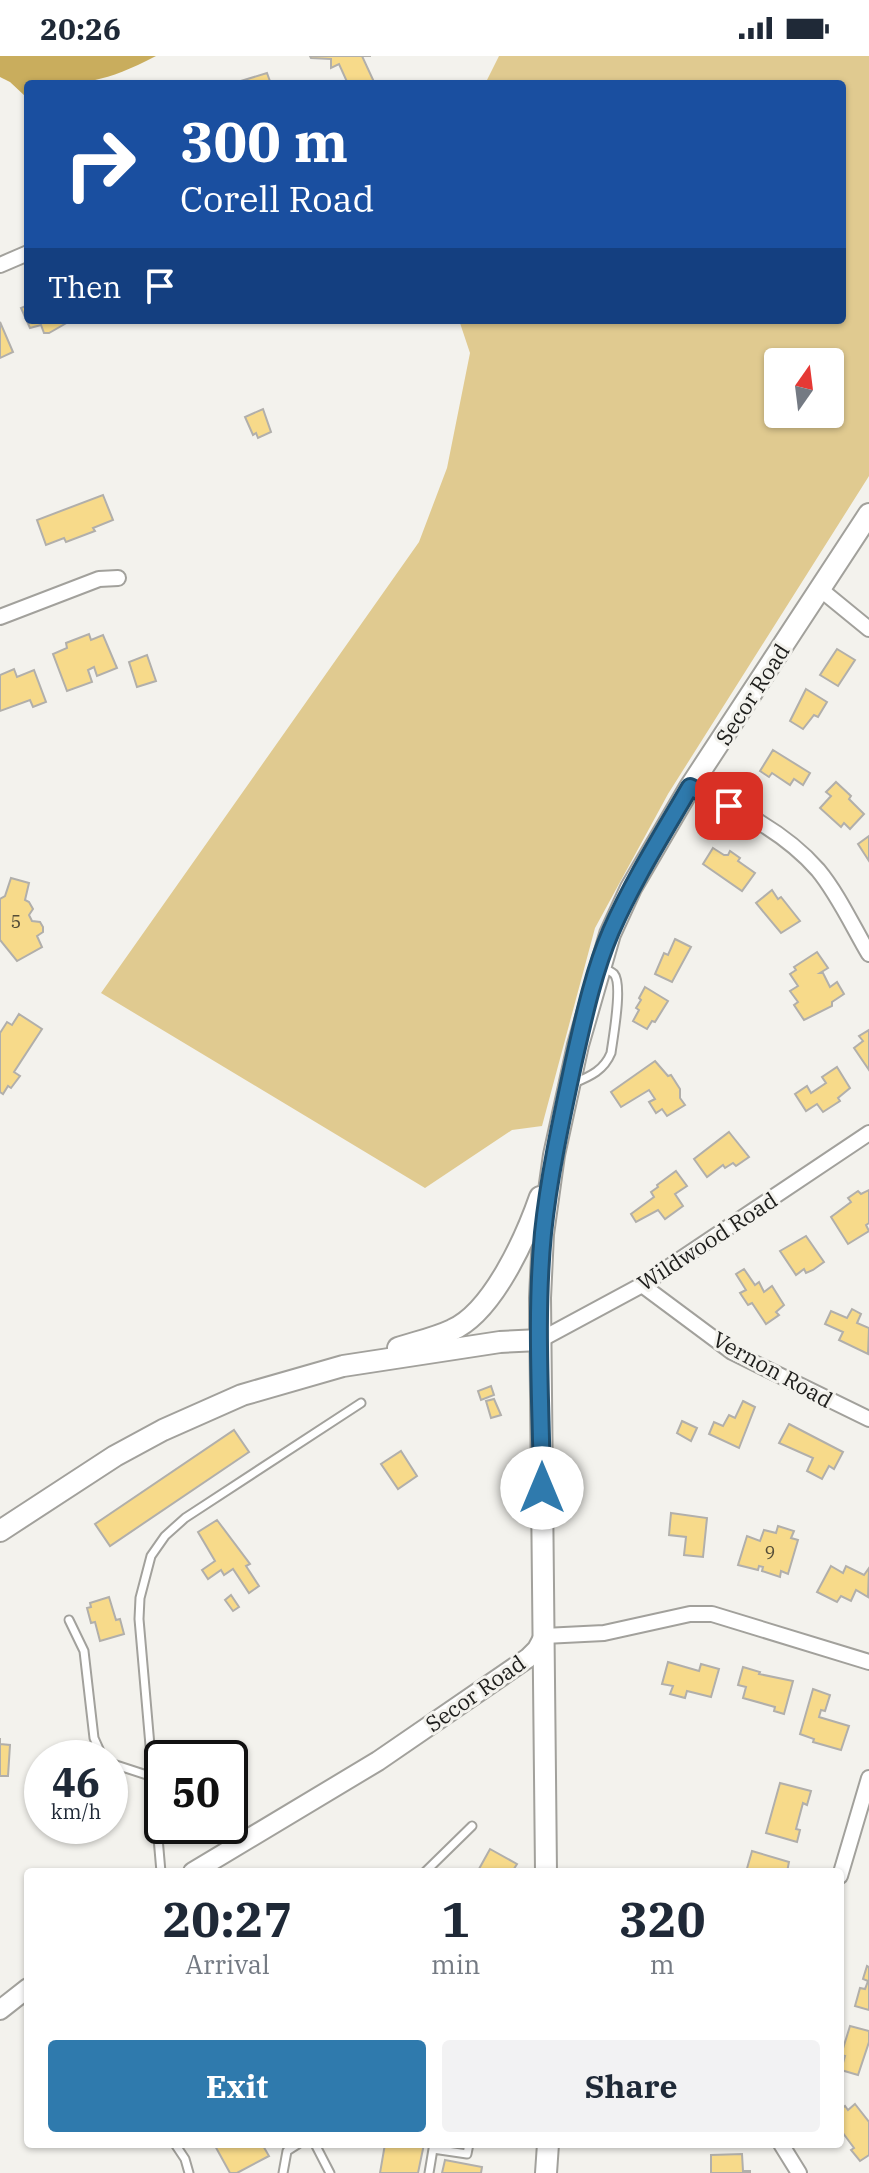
<!DOCTYPE html>
<style>
body{margin:0;font-family:"IBM Plex Serif",serif;background:#f2f2f3;color:#1f2937;height:100vh;display:flex;flex-direction:column;font-size:30px;white-space:nowrap}
*{box-sizing:border-box;margin:0}
p{font-size:26px;color:#747a83}
.icon{flex:none;width:44px;height:44px;fill:none;stroke:currentColor;stroke-width:2;stroke-linecap:round;stroke-linejoin:round}
.map{position:relative;flex:1;overflow:hidden}
.sheet{position:absolute;left:24px;top:1812px;width:820px;height:280px;display:flex;flex-direction:column;background:#fff;border-radius:8px;box-shadow:0 2px 6px #0004}
.sheet>*{flex:none}
.top-card{position:absolute;left:24px;top:24px;width:822px;height:244px;border-radius:8px;box-shadow:0 2px 6px #0004;background:#1a4fa0;color:#fff;overflow:hidden}
.needle{width:52px;rotate:14deg}
.fabs{position:absolute;left:764px;top:292px;display:grid;gap:16px}
.fabs a{display:grid;place-items:center;width:80px;height:80px;border-radius:8px;background:#fff;box-shadow:0 2px 6px #0004;font-size:40px}
.speed{position:absolute;left:24px;top:1684px;display:flex;gap:16px;font-size:40px;font-weight:700;text-align:center}
.speed>*{display:grid;place-content:center;width:104px;height:104px;border-radius:50%;background:#fff;box-shadow:0 2px 6px #0004;line-height:1}
.speed small{font-size:20px;font-weight:400}
.speed .limit{border:4px solid #111;border-radius:12px;background:#fff;color:#111}
.pin{position:absolute;display:grid;place-items:center;width:68px;height:68px;color:#fff;margin:-34px;border-radius:16px;box-shadow:0 4px 12px #0006}
.me{position:absolute;width:88px;margin:-44px;rotate:0deg;stroke-linejoin:round;filter:drop-shadow(0 0 6px #0008)}
.turn{display:flex;align-items:center;gap:28px;height:168px;padding:0 24px;font-size:36px}
.turn .icon{width:104px;height:104px;stroke-width:2.5}
.turn b{display:block;font-size:56px;line-height:68px}
.then{display:flex;align-items:center;height:76px;padding:0 24px;background:#0003;gap:16px;font-size:30px}
.eta{display:flex;justify-content:space-evenly;align-items:center;height:136px;text-align:center}
.eta b{font-size:48px;font-weight:700;line-height:56px}
.button{display:flex;gap:16px;margin-top:auto;padding:16px 24px}
.button a{flex:1;height:92px;border-radius:8px;background:#2f7aad;color:#fff;font-size:32px;font-weight:700;line-height:92px;text-align:center}
.button a+a{background:#f2f2f3;color:#1f2937}
.status{display:flex;justify-content:space-between;align-items:center;height:56px;padding:0 40px;background:#fff;direction:ltr}
.status svg{height:22px;fill:currentColor}
.map>svg:first-child{display:block}
.green{fill:#e0ca90;fill-rule:evenodd}
.water{fill:#c9ad5d}
.building{fill:#f7da8a;stroke:#b1afab;stroke-width:2}
.lines{fill:none;stroke-linecap:round;stroke-linejoin:round}
.service-casing{stroke:#a2a19c;stroke-width:11}
.minor-casing{stroke:#a2a19c;stroke-width:18}
.tertiary-casing{stroke:#a2a19c;stroke-width:22}
.secondary-casing{stroke:#a2a19c;stroke-width:24}
.service{stroke:#fff;stroke-width:7}
.minor{stroke:#fff;stroke-width:14}
.tertiary{stroke:#fff;stroke-width:18}
.secondary{stroke:#fff;stroke-width:20}
.route-casing{stroke:#1f4f70;stroke-width:20}
.route{stroke:#2f7aad;stroke-width:14}
.labels{text-anchor:middle;dominant-baseline:central;stroke-width:6;stroke-linejoin:round;paint-order:stroke}
.number-label{font-size:18px;fill:#544d38}
.street-label{font-size:22px;fill:#1e1e1c;stroke:#f3f2ed}
</style>
<div class="status"><b>20:26</b><svg viewBox="0 0 49 12"><path d="M0 12V9h3v3zM5 12V6h3v6zM10 12V3h3v9zM15 12V0h3v12zM26 1h20v11H26zM47 4h2v5h-2z"/></svg></div>
<div class="map">
<svg width="869" height="2117" viewBox="0 0 869 2117">
<rect width="100%" height="100%" fill="#f3f2ed"/>
<path class="green" d="M499,0H869V420L668,738L595,872L542,1070L512,1074L425,1132L101,937L419,486L447,412L470,297L459,264H842V28H485ZM778,306H830V358H778Z"/>
<path class="water" d="M0,0H156C104,27 86,28 28,28V40H25L10,26L0,21Z"/>
<g class="building">
<path d="M310,0H371H362L375,28H348L339,8L331,12V3L311,2Z"/>
<path d="M267,17L271,28H231Z"/>
<path d="M28,249V264L70,265L49,277H44L41,269L30,272L21,252Z"/>
<path d="M0,266L13,296L0,302Z"/>
<path d="M263,353L271,376L258,382L256,377L253,379L245,361Z"/>
<path d="M103,439L113,464L93,472L95,475L66,486L64,482L46,489L37,464Z"/>
<path d="M89,578L91,584L103,579L117,612L97,620L94,611L88,614L92,626L67,635L53,598L67,592L66,587Z"/>
<path d="M837,593L855,604L838,630L820,619Z"/>
<path d="M147,599L156,625L137,631L129,606Z"/>
<path d="M14,613L17,621L34,614L46,646L33,651L30,644L0,655V619Z"/>
<path d="M806,633L827,646L818,661L814,659L803,673L790,665Z"/>
<path d="M773,694L810,717L803,729L794,723L790,729L772,717L769,721L760,715Z"/>
<path d="M836,726L851,740L849,743L864,758L850,773L844,767L841,771L820,752L831,740L826,736Z"/>
<path d="M869,780V805L858,788Z"/>
<path d="M713,792L724,799H728L730,795L740,802L738,805L755,817L742,835L703,808Z"/>
<path d="M11,822L29,827L25,844L29,846L33,853L29,859L32,865L40,866L43,871V876L37,880L42,891L17,905L0,884V843L5,840Z"/>
<path d="M772,834L778,843L781,841L800,865L781,877L756,847Z"/>
<path d="M675,883L691,891L672,926L655,918L664,897L668,899Z"/>
<path d="M817,896L828,912L820,917H823L830,931L837,926L844,938L832,946V950L804,964L794,949L798,946L790,935L798,930L790,918L796,914L794,911Z"/>
<path d="M645,931L668,945L655,966L652,965L647,973L633,965L639,954L636,952L641,944L639,942Z"/>
<path d="M19,958L42,973L14,1016L20,1020L11,1032L8,1030L3,1038L0,1036V977L7,966L12,969Z"/>
<path d="M869,974V1014L854,992L863,985L859,980Z"/>
<path d="M655,1005L668,1020L671,1019L680,1033V1042L685,1049L667,1060L662,1053L656,1057L649,1046L655,1043L649,1034L621,1051L611,1036Z"/>
<path d="M837,1011L850,1032L838,1042L840,1045L823,1056L817,1048L806,1055L795,1038L807,1030L811,1037L826,1027L822,1021Z"/>
<path d="M729,1076L749,1101L736,1110L733,1107L725,1112L723,1109L707,1121L694,1103Z"/>
<path d="M676,1115L687,1130L675,1138L683,1150L665,1163L658,1154L636,1166L631,1158L654,1141L651,1136L658,1131L657,1129Z"/>
<path d="M869,1134V1167L866,1169L869,1175L848,1188L831,1161L851,1146L848,1142L858,1135L861,1138Z"/>
<path d="M806,1180L824,1206L813,1214L806,1217L804,1213L796,1219L780,1195Z"/>
<path d="M744,1213L755,1229L759,1226L764,1236L772,1230L784,1249L776,1256L779,1259L766,1268L752,1247L748,1249L740,1237L746,1234L736,1218Z"/>
<path d="M852,1253L861,1258L857,1267L869,1272L868,1298L839,1284L843,1276L825,1268L831,1255L847,1262Z"/>
<path d="M491,1330L494,1339L481,1344L478,1335Z"/>
<path d="M494,1343L501,1359L491,1362L486,1345Z"/>
<path d="M743,1345L755,1351L739,1392L709,1378L714,1366L723,1370L729,1359L735,1362Z"/>
<path d="M682,1365L697,1372L691,1385L677,1377Z"/>
<path d="M789,1368L843,1396L834,1413L829,1410L822,1423L807,1415L813,1402L779,1387Z"/>
<path d="M234,1374L249,1396L110,1490L95,1468Z"/>
<path d="M401,1395L417,1420L398,1433L381,1408Z"/>
<path d="M671,1457L707,1462L703,1501L684,1499L686,1481L669,1479Z"/>
<path d="M217,1464L250,1508L246,1510L259,1530L249,1537L233,1513L224,1519L221,1514L208,1523L202,1514L215,1505L198,1476Z"/>
<path d="M778,1470L794,1475L791,1482L798,1484L788,1518L781,1515L780,1521L762,1515L763,1511L759,1510L758,1514L738,1509L747,1480L760,1485L764,1474L776,1477Z"/>
<path d="M831,1510L843,1517L846,1510L864,1519L869,1512L868,1541L856,1534L851,1545L841,1540L837,1546L817,1536Z"/>
<path d="M231,1539L239,1551L233,1555L225,1544Z"/>
<path d="M109,1541L116,1564L120,1563L124,1578L100,1585L95,1566L91,1567L87,1552L91,1551L90,1547Z"/>
<path d="M668,1606L699,1615L701,1608L719,1613L711,1641L687,1635L685,1642L670,1638L673,1630L662,1628Z"/>
<path d="M743,1611L760,1616L759,1618L793,1625L784,1658L774,1655L775,1651L743,1642L746,1631L738,1629Z"/>
<path d="M813,1633L830,1639L825,1655L821,1654L819,1661L849,1670L841,1694L813,1686L814,1683L800,1678Z"/>
<path d="M0,1682V1688L10,1689L8,1720H0Z"/>
<path d="M780,1727L811,1735L807,1749L803,1747L796,1773L800,1774L797,1786L766,1777Z"/>
<path d="M490,1793L517,1808L512,1816H484L479,1813Z"/>
<path d="M752,1795L789,1806L787,1816H746Z"/>
<path d="M867,1910L869,1911V1954L855,1950L860,1932L865,1933L868,1925L863,1923Z"/>
<path d="M850,1970L869,1975V1986L858,2019L841,2014L845,2000L841,1999Z"/>
<path d="M855,2048L869,2066V2099L860,2105L851,2094L854,2092L840,2073V2054L845,2050L848,2054Z"/>
<path d="M214,2088H262L269,2100L237,2117H230Z"/>
<path d="M385,2088H424L418,2117H380Z"/>
<path d="M742,2098L743,2115H750V2117H711V2099Z"/>
<path d="M445,2104L482,2111L481,2117H442Z"/>
</g>
<g class="lines">
<g class="service-casing">
<g id="service">
<path d="M574,1027C591,1020 604,1014 611,997C613,982 623,928 614,918C611,915 605,913 602,912"/>
<path d="M69,1564L84,1595L94,1682L103,1702"/>
<path d="M110,1707L153,1721"/>
<path d="M161,1816L139,1563L140,1542L151,1500L165,1480L185,1462L361,1347"/>
<path d="M425,1816L472,1770"/>
<path d="M175,2088L185,2103L189,2117"/>
<path d="M315,2088L330,2117"/>
<path d="M283,2117L287,2095L298,2088"/>
<path d="M429,2117L433,2093L467,2098L469,2088"/>
</g>
</g>
<g class="minor-casing">
<g id="minor">
<path d="M0,209L28,197"/>
<path d="M820,533L869,573"/>
<path d="M0,561L99,523L118,522"/>
<path d="M690,731C737,753 783,774 818,814C838,838 853,871 869,898"/>
<path d="M642,1229L732,1296L869,1363"/>
<path d="M540,1284L642,1229L869,1077"/>
<path d="M544,1580L604,1577L690,1558H712L869,1606"/>
<path d="M840,1820L869,1722"/>
<path d="M781,2088L799,2117"/>
</g>
</g>
<g class="tertiary-casing">
<g id="tertiary">
<path d="M193,1816L378,1705L528,1602L537,1593L544,1580"/>
<path d="M0,1954L28,1932"/>
</g>
</g>
<g class="secondary-casing">
<g id="secondary">
<path d="M398,1292C416,1286 435,1282 452,1274C493,1256 526,1181 540,1141"/>
<path d="M0,1475L115,1400L163,1374L242,1339L343,1310L500,1286L540,1284"/>
<path d="M546,1816L540,1242L543,1178L554,1099L578,989L610,878L631,832L690,731L869,458"/>
<path d="M546,2117L548,2088"/>
</g>
</g>
<use href="#service" class="service"/>
<use href="#minor" class="minor"/>
<use href="#tertiary" class="tertiary"/>
<use href="#secondary" class="secondary"/>
</g>
<g class="lines">
<g class="route-casing">
<path id="route" d="M542,1432C541,1347 535,1261 543,1177C549,1120 561,1065 573,1009C583,965 593,917 611,875C633,825 662,779 690,731L729,750"/>
</g>
<use href="#route" class="route"/>
</g>
<g class="labels">
<g class="number-label">
<text x="16" y="865">5</text>
<text x="770" y="1496">9</text>
</g>
<g class="street-label">
<text transform="translate(752 638) rotate(-57)">Secor Road</text>
<text transform="translate(707 1185) rotate(-33)">Wildwood Road</text>
<text transform="translate(773 1313) rotate(29)">Vernon Road</text>
<text transform="translate(475 1637) rotate(-35)">Secor Road</text>
</g>
</g>
</svg>
<div class="fabs">
<a><svg class="needle" viewBox="-14 -14 28 28"><path d="M0-13l5 13h-10z" fill="#e53935"/><path d="M0 13l5-13h-10z" fill="#747a83"/></svg></a>
</div>
<div class="speed"><div>46<small>km/h</small></div><div class="limit">50</div></div>
<div class="pin" style="left:729px;top:750px;background:#d93025"><svg class="icon" aria-label="arrive" viewBox="0 0 24 24"><path d="M6 21V4h12l-3 4 3 4H6"/></svg></div>
<svg class="me" style="left:542px;top:1432px" viewBox="-20 -20 40 40"><circle r="19" fill="#fff"/><path d="M0-13L10 11 0 6-10 11z" fill="#2f7aad"/></svg>
<div class="top-card">
<div class="turn"><svg class="icon" aria-label="right" viewBox="0 0 24 24"><path d="M7 20v-9h11M14 6l5 5-5 5"/></svg><div><b>300 m</b>Corell Road</div></div>
<div class="then">Then<svg class="icon" aria-label="arrive" viewBox="0 0 24 24"><path d="M6 21V4h12l-3 4 3 4H6"/></svg></div>
</div>
<section class="sheet">
<div class="eta">
<div><b>20:27</b><p>Arrival</p></div>
<div><b>1</b><p>min</p></div>
<div><b>320</b><p>m</p></div>
</div>
<div class="button"><a>Exit</a><a>Share</a></div>
</section>
</div>
